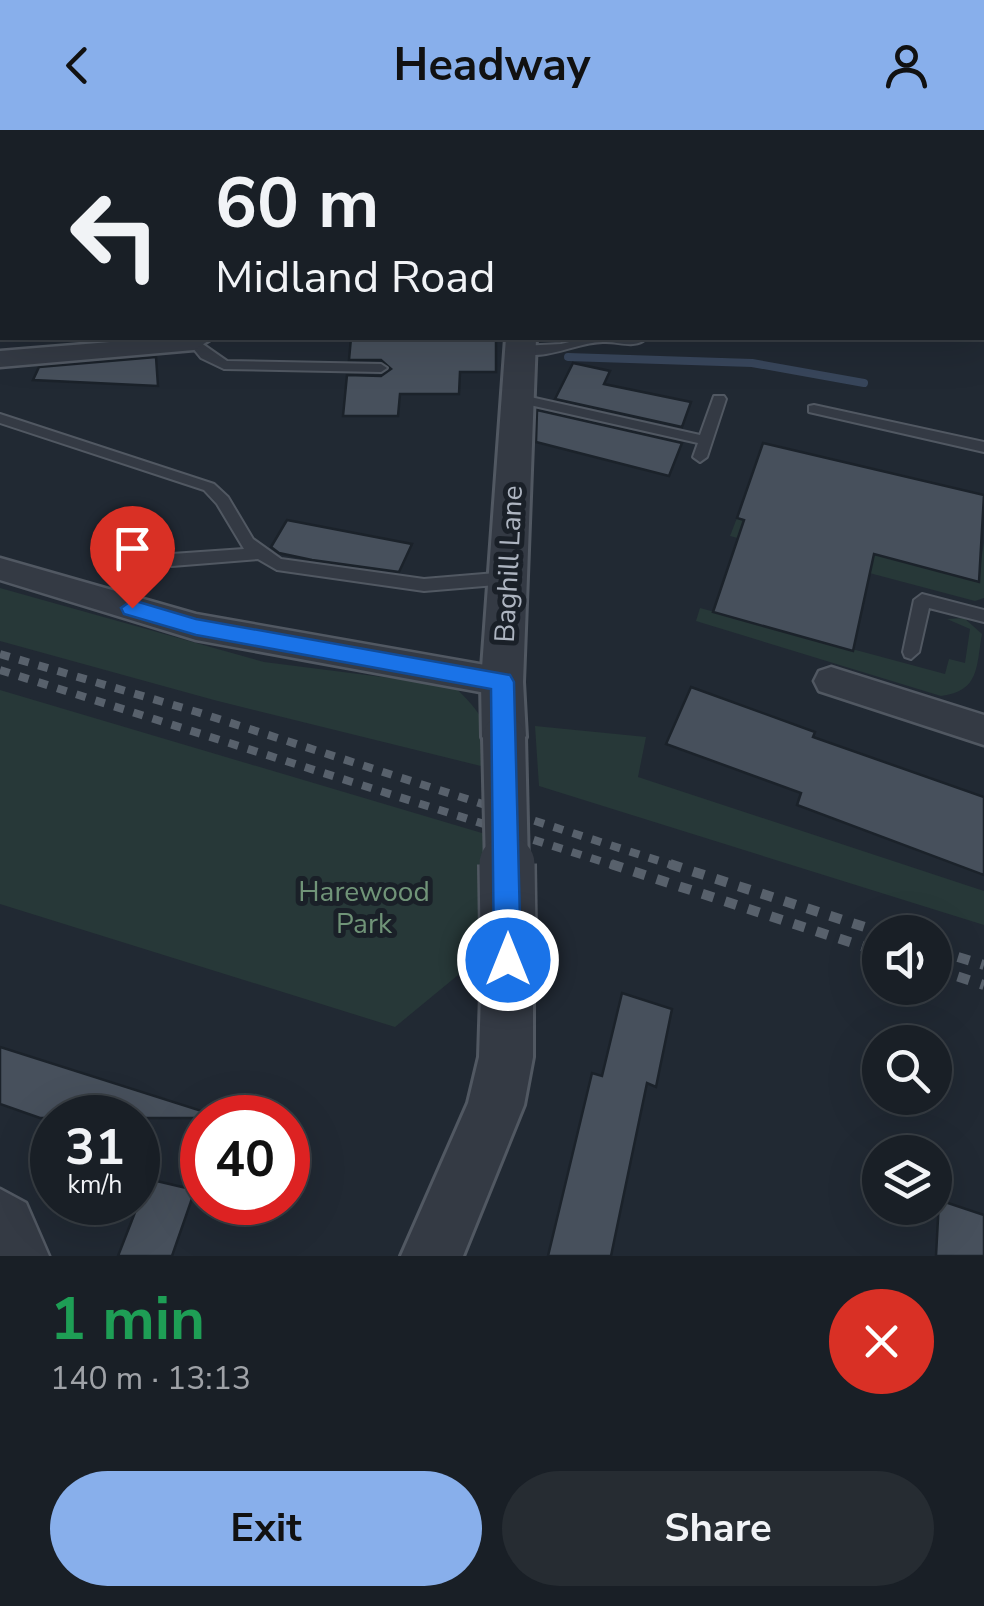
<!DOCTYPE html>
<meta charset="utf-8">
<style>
body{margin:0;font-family:"Nunito Sans",sans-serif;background:#262c32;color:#f1f3f6;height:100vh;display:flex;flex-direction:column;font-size:38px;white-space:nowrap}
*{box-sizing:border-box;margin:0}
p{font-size:32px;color:#9fa2a7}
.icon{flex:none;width:55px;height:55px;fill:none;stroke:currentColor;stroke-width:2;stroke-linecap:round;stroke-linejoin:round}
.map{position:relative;height:1126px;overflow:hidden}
.panel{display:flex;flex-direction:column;background:#191f26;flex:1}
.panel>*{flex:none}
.top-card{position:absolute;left:0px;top:0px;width:985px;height:210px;box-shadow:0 10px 40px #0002,0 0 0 2px #373d43;background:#191f26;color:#f1f3f6;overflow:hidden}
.tools{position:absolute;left:862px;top:785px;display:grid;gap:20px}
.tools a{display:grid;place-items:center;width:90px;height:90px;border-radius:50%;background:#191f26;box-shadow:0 10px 40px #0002,0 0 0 2px #373d43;font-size:50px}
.speed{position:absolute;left:30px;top:965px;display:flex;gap:20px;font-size:50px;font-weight:700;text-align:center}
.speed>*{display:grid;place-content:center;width:130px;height:130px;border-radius:50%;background:#191f26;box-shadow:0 10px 40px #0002,0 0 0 2px #373d43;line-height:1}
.speed small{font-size:25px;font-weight:400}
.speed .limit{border:15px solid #d22;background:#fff;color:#111}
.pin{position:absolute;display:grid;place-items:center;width:85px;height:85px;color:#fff;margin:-102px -42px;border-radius:50% 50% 50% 0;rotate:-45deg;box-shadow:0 0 10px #0007}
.pin .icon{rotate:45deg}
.me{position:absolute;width:110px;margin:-55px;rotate:0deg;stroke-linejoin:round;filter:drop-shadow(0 0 8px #0008)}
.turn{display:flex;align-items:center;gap:35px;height:210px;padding:0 50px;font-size:45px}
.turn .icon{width:130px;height:130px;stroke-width:2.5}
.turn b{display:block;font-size:70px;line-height:85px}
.round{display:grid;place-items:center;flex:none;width:105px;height:105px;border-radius:52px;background:#262c32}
.headline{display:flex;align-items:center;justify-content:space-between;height:170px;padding:0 50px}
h1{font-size:60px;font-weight:700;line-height:75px;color:#1e9e55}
.action{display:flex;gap:20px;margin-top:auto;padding:20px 50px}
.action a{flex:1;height:115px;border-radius:60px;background:#88afeb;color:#111;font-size:40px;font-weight:700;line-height:115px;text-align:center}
.action a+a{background:#262c32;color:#f1f3f6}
header{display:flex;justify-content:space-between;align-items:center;height:130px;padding:0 50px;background:#88afeb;color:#111;font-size:45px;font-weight:700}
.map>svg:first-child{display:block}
.green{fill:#273838}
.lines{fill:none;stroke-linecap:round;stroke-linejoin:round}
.stream{stroke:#38465b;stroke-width:8}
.building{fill:#47505c;stroke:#1b222a;stroke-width:2.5}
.service-casing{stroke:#515862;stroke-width:4}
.minor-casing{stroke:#515862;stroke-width:5}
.tertiary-casing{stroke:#515862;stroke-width:6}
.trunk-casing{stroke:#3e454e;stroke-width:5}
.service{fill:#343a44;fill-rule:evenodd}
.minor{fill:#343a44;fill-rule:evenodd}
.tertiary{fill:#343a44;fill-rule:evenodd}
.trunk{fill:#5e5c5b;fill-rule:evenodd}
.rail-far1{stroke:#58616c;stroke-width:8;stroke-dasharray:10 10;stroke-linecap:butt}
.rail{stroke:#58616c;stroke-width:10;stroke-dasharray:12 12;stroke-linecap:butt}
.tertiary-bridge-far1-casing{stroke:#515862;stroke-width:48;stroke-linecap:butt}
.tertiary-bridge-casing{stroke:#515862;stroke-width:60;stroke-linecap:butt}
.tertiary-bridge-far1{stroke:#343a44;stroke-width:42}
.tertiary-bridge{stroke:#343a44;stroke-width:55}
.route{fill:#1a73e8;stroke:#114b97;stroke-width:2.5}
.labels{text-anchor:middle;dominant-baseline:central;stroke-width:10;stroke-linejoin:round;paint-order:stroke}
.street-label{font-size:28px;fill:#aeb5c1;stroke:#1a2028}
.park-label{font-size:28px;fill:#709478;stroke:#1a2028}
</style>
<header><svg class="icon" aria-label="back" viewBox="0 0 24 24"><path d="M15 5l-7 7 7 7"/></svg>Headway<svg class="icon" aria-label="person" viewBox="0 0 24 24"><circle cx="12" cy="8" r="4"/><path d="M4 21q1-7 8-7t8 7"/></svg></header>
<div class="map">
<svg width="984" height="1126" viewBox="0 0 984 1126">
<rect width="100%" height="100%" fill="#212933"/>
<g class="green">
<path d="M737,388L978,452L984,412V468L975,471L730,406Z"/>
<path d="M0,458L264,532L453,556C483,582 491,600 493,639L214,570L0,511Z"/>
<path d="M700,478L945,544L949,529L965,533L970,499L947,489L964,488L982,504C976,537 980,561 941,566L696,491Z"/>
<path d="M0,560L492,706V791L469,836L395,897L0,774Z"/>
<path d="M535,596L646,607L638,647L984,761V795L539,656Z"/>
</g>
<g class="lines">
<path class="stream" d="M568,227L752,233L864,253"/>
</g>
<g class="building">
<path d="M351,208H496V242H460L459,264H400L398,286H343L347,245L381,246L391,239L381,230H349Z"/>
<path d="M156,227L158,256L33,250L39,237Z"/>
<path d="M573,233L610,241L604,254L691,272L682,297L555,269Z"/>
<path d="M537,280L682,313L669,346L536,312Z"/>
<path d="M763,313L984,365L979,452L874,424L853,521L713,482L744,390L737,388Z"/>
<path d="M287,390L412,414L399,442L312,430L279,423L271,417Z"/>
<path d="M691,557L815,602L813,607L984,667V745L797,675L801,663L666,614Z"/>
<path d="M622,863L672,879L656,957L647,953L611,1126H548L592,943L602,946Z"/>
<path d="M0,917L205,982L204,988H40L0,974Z"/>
<path d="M148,1049L195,1060L172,1126H118Z"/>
<path d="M939,1070L984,1085V1126H936Z"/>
</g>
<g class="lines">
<g class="service-casing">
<g id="service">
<path d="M736,0H746L748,2H738Z"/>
<path d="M194,208L227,231L381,234L387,238L381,242L224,239L201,228L188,212Z"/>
<path d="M586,208H638L643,211C631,218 617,211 603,212C575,212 540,235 514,220L520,216L561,214Z"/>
<path d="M517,264L700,305L714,266H724L726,269L707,327L700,332L693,327L698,313L512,271V265Z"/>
<path d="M814,275L984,312V322L809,282V276Z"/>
<path d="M0,284L214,354L228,367L253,409L281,429L424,449L508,442L516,448L508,454L424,461L277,440L258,429L172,436L132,423L129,419L132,415L137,414L172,424L244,419L217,374L204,360L0,293Z"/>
<path d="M922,464L984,480V492L929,478L919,522L911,529L905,527L903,522L914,470Z"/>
</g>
</g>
<g class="minor-casing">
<g id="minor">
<rect x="0" y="118" width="2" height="14"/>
<path d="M159,208H213L194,220L0,237V221Z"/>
<path d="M0,428L196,484L502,538L514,542L519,552L514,562L502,566L196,510L0,450Z"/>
<path d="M831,537L984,585V615L819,561L814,551L819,541Z"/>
<path d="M0,1059L26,1073L49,1126H0Z"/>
</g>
</g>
<g class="tertiary-casing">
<g id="tertiary">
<path d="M908,0H932L933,2H910Z"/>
<rect x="982" y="29" width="2" height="14"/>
<path d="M506,208H536L523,552L526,607L520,620L504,625L488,620L482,607L481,552Z"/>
<path d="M508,778L526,785L533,802V927L524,975L463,1126H401L468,973L479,927L483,802L490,785Z"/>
</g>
</g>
<g class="trunk-casing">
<g id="trunk">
<path d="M0,42L2,43V63L0,62Z"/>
<rect x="982" y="139" width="2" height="22"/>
</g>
</g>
<use href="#service" class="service"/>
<use href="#minor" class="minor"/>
<use href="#tertiary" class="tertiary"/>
<use href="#trunk" class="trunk"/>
<g class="rail-far1">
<path d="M0,524L197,582L678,737"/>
<path d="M0,540L619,737"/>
</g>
<g class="rail">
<path d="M611,734L880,822"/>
<path d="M670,734L880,802"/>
<path d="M935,820L984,835"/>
<path d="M935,839L984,855"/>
</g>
<g class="tertiary-bridge-far1-casing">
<path id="tertiary-bridge-far1" d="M504,607L507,737"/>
</g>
<g class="tertiary-bridge-casing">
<path id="tertiary-bridge" d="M507,734L508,802"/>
</g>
<use href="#tertiary-bridge-far1" class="tertiary-bridge-far1"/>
<use href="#tertiary-bridge" class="tertiary-bridge"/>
</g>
<path class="route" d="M132,470L196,489L510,545L514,552L521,830L517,840L508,844L498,840L494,830L491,559L196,505L124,484L121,478Z"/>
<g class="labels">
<g class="street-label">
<text transform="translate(509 434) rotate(-87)">Baghill Lane</text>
</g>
<g class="park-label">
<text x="364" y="762">Harewood<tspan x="364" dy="32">Park</tspan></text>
</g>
</g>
</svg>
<div class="tools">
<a><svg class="icon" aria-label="sound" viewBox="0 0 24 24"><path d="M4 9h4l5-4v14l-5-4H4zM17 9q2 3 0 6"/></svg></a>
<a><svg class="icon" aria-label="search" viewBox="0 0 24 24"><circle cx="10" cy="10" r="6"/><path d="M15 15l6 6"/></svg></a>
<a><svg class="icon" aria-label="layers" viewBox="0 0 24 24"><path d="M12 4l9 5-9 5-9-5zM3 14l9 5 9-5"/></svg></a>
</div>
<div class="speed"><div>31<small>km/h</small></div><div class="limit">40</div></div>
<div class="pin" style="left:132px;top:478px;background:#d93025"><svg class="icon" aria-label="arrive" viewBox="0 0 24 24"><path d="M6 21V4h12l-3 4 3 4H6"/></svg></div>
<svg class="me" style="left:508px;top:830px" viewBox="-20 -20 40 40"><circle r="17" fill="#1a73e8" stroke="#fff" stroke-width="3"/><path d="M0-11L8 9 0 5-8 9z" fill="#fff"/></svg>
<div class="top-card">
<div class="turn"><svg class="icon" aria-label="left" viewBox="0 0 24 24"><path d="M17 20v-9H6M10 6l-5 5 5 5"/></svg><div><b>60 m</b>Midland Road</div></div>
</div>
</div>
<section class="panel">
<div class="headline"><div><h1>1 min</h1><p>140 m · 13:13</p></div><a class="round" style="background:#d93025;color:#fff"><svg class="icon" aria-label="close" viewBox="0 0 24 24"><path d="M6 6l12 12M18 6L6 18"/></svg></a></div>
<div class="action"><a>Exit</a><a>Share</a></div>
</section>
